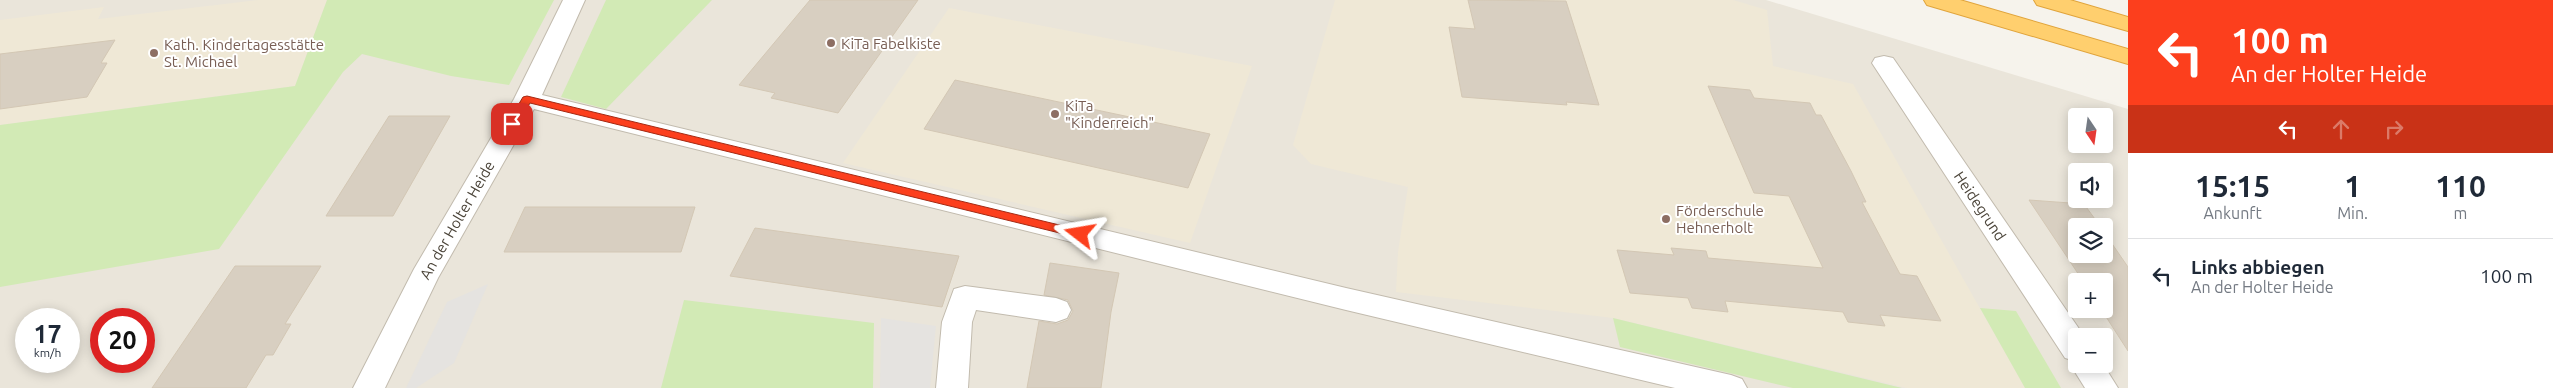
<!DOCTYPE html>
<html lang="de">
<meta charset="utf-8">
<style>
body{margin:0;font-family:Ubuntu,sans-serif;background:#f2f2f3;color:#1f2937;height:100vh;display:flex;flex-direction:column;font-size:19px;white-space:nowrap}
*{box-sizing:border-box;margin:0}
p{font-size:16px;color:#747a83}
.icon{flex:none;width:28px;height:28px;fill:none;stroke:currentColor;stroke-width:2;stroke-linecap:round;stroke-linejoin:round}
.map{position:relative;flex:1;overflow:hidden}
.details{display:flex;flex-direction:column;background:#fff;width:425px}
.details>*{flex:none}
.hud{background:#fc3f1d;color:#fff;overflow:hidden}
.needle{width:32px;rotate:167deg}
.controls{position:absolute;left:2068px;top:108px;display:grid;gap:10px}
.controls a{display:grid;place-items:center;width:45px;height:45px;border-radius:5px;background:#fff;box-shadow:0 2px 12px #0003;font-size:25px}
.speed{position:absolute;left:15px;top:308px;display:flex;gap:10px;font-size:25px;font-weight:700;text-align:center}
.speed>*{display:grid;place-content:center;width:65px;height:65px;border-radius:50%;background:#fff;box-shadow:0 2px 12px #0003;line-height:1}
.speed small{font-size:12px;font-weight:400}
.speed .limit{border:8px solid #d22;background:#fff;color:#111}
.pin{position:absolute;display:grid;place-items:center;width:42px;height:42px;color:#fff;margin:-21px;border-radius:10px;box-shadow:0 2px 8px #0006}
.me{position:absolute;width:55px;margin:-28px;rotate:284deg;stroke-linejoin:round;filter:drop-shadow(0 0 4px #0008)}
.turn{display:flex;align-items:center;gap:18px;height:105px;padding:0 20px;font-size:22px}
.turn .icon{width:65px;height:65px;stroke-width:2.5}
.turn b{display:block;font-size:35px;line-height:42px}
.lanes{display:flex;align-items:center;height:48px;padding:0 20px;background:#0003;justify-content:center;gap:25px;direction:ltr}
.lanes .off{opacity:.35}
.eta{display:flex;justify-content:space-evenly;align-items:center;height:85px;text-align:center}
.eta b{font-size:30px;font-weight:600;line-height:35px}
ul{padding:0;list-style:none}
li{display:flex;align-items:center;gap:15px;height:75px;padding:0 20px;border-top:1px solid #e0e1e3}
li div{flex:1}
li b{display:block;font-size:19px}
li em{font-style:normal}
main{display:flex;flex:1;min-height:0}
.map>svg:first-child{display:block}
.residential{fill:#eae5da;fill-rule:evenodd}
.education{fill:#efe8d6}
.green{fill:#d2eab5}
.parking{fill:#e5e3e0}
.building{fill:#d8cfc1;stroke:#d3c7b4}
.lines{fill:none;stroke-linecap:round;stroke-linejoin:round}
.minor-casing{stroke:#c2bbae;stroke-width:2}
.highway-casing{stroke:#e0a43c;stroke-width:2}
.minor{fill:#fff;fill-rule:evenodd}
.highway{fill:#ffcf6e;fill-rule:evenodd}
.route{fill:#fc3f1d;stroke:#a42913}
.education-dot{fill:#8d6e63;stroke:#fff;stroke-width:2}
.labels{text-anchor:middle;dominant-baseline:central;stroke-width:4;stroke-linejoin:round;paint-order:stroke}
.education-label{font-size:15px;fill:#785e54;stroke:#fff;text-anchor:start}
.street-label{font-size:15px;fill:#4b4439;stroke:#fff}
</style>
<main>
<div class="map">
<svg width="2128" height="388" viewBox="0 0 2128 388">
<rect width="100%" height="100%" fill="#f6f3ec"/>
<path class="residential" d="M0,0H1766L2128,109V388H0ZM2076,116H2104V144H2076ZM2076,171H2104V199H2076ZM2076,226H2104V254H2076ZM2076,281H2104V309H2076ZM26,319H69V361H26ZM101,319H144V361H101ZM2076,336H2104V364H2076Z"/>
<g class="education">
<path d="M258,0H327L295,86L0,125V20L104,7L98,19Z"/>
<path d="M1335,0H1733L1767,10L1773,66L1853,84L2025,388H1907L1613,318L1396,292L1398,252L1408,187L1311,164L1293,145Z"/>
<path d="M949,8L1252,66L1190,243L843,163Z"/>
</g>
<g class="green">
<path d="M327,0H554L509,85L451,76L362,54L343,72L219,249L0,287V125L295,86Z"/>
<path d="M606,0H712L606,109L561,97Z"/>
<path d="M684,300L874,323L873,388H661Z"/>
<path d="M1980,308L2016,311L2061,388H2025Z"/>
<path d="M1613,318L1902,388H1793L1620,347Z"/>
</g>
<g class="parking">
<path d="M488,284L454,363L416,388H406L447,302Z"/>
<path d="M881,318L936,326L930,388H880Z"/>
</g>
<g class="building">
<path d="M810,0H918L838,113L771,98L775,93L739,85Z"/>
<path d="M1468,0L1566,1L1599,105L1566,102L1567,105L1462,97L1449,27L1475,29Z"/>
<path d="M115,40L101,63H107L87,97L0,109V54Z"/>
<path d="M955,80L1210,134L1188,188L924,129Z"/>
<path d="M1708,86L1750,90L1754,98L1810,103L1816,115H1821L1851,171L1866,202H1862L1900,274L1917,276L1941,321L1880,315L1885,326L1848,322L1843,312L1725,301L1728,312L1692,308L1688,298L1630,293L1617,250L1674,255L1671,248L1706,251L1708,258L1823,268L1789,196L1754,193Z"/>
<path d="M389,116H450L393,216H326Z"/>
<path d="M2029,200L2084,204L2100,226H2076V254H2104V232L2128,267V351L2101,309H2104V281H2083Z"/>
<path d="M525,207H695L681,252H504Z"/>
<path d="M755,228L959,256L942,307L730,276Z"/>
<path d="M1050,263L1119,273L1111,312L1101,388H1027L1039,321L1057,324L1068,320L1073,311L1068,300L1044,295Z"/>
<path d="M235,266H321L285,324H291L273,355H266L246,388H152Z"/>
</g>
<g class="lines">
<g class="minor-casing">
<g id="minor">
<path d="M563,0H585L542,95L1346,288L1731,375L1742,379L1747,388H1675L1346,310L534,109L438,278L385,388H353L414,269L514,99Z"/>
<path d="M1884,56L1893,58L2084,336H2076V364H2103L2118,388H2085L2070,364L2072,360L2065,358L1872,63L1875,58Z"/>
<path d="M965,286L1056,298L1067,302L1071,310L1067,318L1056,322L976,310L972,322L968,388H936L942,322L954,289Z"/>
</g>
</g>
<g class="highway-casing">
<g id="highway">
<path d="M1924,0H1960L2128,49V64L1927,5Z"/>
<path d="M2034,0H2070L2128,17V31L2037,5Z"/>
</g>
</g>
<use href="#minor" class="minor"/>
<use href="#highway" class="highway"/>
</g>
<path class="route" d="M527,96L1080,230L1086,234L1080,238L530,103L516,126H508L507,124L523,97Z"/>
<g class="education-dot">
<circle cx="831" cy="43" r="5"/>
<circle cx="154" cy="53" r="5"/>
<circle cx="1055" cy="114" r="5"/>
<circle cx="1666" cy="219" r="5"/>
</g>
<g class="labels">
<g class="education-label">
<text x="841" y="43">KiTa Fabelkiste</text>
<text x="164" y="44">Kath. Kindertagesstätte<tspan x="164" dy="17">St. Michael</tspan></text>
<text x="1065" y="105">KiTa<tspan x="1065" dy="17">"Kinderreich"</tspan></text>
<text x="1676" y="210">Förderschule<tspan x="1676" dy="17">Hehnerholt</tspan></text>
</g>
<g class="street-label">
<text transform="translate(1980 206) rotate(56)">Heidegrund</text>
<text transform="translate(457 220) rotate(-60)">An der Holter Heide</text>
</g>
</g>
</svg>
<div class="controls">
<a><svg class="needle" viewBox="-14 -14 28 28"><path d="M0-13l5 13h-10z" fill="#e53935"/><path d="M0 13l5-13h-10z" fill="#747a83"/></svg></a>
<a><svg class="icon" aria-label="sound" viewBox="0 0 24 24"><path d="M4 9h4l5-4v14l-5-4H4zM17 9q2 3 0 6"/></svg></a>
<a><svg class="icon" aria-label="layers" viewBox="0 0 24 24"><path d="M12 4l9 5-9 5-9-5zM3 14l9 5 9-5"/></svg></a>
<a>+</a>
<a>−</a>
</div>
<div class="speed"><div>17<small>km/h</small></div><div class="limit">20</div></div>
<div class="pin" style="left:512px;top:124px;background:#d93025"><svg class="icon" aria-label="arrive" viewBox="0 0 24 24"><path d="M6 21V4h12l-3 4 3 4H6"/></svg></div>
<svg class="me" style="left:1080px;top:234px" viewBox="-20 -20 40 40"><path d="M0-17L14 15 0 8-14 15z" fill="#fc3f1d" stroke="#fff" stroke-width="4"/></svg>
</div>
<section class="details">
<div class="hud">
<div class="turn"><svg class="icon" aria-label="left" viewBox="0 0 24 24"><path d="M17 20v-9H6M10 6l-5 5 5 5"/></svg><div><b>100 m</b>An der Holter Heide</div></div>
<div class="lanes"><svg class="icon" aria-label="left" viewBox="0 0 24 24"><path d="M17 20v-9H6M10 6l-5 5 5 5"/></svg><svg class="icon off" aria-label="ahead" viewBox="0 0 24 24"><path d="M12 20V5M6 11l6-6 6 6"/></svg><svg class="icon off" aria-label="right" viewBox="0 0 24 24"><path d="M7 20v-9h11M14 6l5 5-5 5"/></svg></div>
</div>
<div class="eta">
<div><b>15:15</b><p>Ankunft</p></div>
<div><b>1</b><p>Min.</p></div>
<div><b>110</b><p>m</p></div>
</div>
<ul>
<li><svg class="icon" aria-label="left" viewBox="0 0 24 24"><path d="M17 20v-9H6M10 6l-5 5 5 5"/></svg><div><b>Links abbiegen</b><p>An der Holter Heide</p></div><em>100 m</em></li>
</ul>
</section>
</main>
